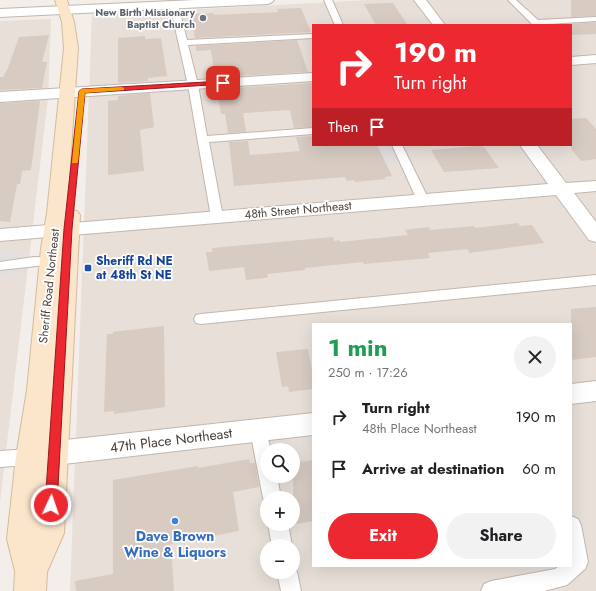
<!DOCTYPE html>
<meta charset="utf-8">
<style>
body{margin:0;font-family:Jost,sans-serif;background:#f2f2f2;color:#202124;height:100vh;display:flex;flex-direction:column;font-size:15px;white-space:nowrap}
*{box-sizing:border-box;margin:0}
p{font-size:13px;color:#757577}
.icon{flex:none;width:22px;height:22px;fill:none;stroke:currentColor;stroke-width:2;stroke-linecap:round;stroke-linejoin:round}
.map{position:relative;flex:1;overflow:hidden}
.details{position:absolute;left:312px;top:323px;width:260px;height:244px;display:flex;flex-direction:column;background:#fff;border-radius:0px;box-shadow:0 4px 16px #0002}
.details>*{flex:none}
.banner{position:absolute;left:312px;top:24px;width:260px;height:122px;border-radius:0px;box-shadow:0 4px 16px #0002;background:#ec2830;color:#fff;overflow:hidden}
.buttons{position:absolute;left:260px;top:443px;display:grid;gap:8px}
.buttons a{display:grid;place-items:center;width:40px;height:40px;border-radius:50%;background:#fff;box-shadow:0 4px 16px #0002;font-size:20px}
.pin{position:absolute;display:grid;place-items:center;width:34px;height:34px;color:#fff;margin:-17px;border-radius:8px;box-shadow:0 2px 6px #0006}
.me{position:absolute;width:44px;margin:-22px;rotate:3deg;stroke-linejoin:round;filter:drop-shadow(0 0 3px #0008)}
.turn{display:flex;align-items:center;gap:14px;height:84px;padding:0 16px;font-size:18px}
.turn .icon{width:52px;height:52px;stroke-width:2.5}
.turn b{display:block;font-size:28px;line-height:34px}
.then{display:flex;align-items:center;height:38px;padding:0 16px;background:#0003;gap:8px;font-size:15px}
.round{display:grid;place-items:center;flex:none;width:42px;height:42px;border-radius:21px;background:#f2f2f2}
.summary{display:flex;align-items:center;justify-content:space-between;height:68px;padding:0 16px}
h1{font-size:24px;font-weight:700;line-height:30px;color:#1e9e55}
.button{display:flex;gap:8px;margin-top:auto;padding:8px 16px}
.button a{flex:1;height:46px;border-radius:24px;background:#ec2830;color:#fff;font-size:16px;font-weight:700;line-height:46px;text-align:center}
.button a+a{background:#f2f2f2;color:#202124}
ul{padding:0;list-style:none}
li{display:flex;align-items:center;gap:12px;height:52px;padding:0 16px}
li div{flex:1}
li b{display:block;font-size:15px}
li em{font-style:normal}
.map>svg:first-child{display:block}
.residential{fill:#e7dfd8;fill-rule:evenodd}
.parking{fill:#e2dfde}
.building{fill:#d7cbc2}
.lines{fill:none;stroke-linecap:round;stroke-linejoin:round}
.service-casing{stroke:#c1b7af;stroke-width:2}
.minor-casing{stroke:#c1b7af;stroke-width:2}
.tertiary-casing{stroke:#c1b7af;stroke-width:2}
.secondary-casing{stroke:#d3bb9e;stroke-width:2}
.service{fill:#fff;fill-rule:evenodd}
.minor{fill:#fff;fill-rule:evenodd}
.tertiary{fill:#fff;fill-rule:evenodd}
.secondary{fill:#fbe6cc;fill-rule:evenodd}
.route{fill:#ec2830;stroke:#991a1f}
.slow{fill:#f59e0b}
.worship-dot{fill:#6b7280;stroke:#fff;stroke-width:1.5}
.transit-dot{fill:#1a4fb4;stroke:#fff;stroke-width:1.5}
.shop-dot{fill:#3f7fe0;stroke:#fff;stroke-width:1.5}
.labels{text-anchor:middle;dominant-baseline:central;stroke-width:3.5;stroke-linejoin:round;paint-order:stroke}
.far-worship-label{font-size:10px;font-weight:bold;fill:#5b616d;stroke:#fff;text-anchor:end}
.street-label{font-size:12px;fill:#473e38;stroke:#fff}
.transit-label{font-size:12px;font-weight:bold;fill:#164399;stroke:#fff;text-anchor:start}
.near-street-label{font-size:14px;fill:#473e38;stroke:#fff}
.near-shop-label{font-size:14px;font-weight:bold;fill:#366cbe;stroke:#fff}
</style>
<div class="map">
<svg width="596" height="591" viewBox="0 0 596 591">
<rect width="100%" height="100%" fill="#f3eee9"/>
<g class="residential">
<path d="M369,0H596V591H70L92,15ZM313,25H571V145H313ZM313,324H571V566H313ZM267,450H293V476H267ZM267,498H293V524H267ZM267,546H293V572H267Z"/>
<path d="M51,19L48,98L0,502V21Z"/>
</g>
<g class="parking">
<path d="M371,145H390L398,163L380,164Z"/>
<path d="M21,250L20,258L27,259L26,272L0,276V251Z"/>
</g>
<g class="building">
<path d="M571,0H596V16L571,17Z"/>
<path d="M390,3H393L407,24L376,25L364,4Z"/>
<path d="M301,8L311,32L195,38L191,14L214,13V15L278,12L277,9Z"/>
<path d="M596,22V34L571,35V24Z"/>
<path d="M49,35L42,62H47L42,88L0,90V77H3L8,68L19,37Z"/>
<path d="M145,36V39L161,38L167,76L148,78V81L118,83V38Z"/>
<path d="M297,40L308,72L215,77L211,50L196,51V46Z"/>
<path d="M312,83L313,127L294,128L290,110L243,113L246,132L228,133L225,114H221L217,89Z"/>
<path d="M150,93L154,127L140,130L144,171L108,175V101L118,100V96Z"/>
<path d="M40,101L31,170L22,171L20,184H17L10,222L0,221V103Z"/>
<path d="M586,118L596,129V159L581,161L571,149V119Z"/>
<path d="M313,136V145H377L392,176L384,177L386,179L355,182L354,180L347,181L345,177L234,186L229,142L248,141L250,155L300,151L296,137Z"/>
<path d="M478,146L484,147L499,168L444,172L431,150Z"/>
<path d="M518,223L520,226L532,225L544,243L469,253L468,249L428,253L430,258L364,264L363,262L305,268V270L267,274L268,277L265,278L246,280L244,267L209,271L206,252H212V248L333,237L334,241L339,240L340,242L408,235L405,230L429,227L430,230L474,226L475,228Z"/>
<path d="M596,307V357L571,360V309Z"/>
<path d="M164,326L165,407L114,414V411L104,412L107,334H113V332Z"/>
<path d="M308,349L313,375V389L289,392L288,386L282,387L276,352Z"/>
<path d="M249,459L250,463H255L259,487L233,492L239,531L171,544L174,591H76L75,581L113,574V480L198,466V468Z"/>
<path d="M313,460V521L296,524L293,505V463Z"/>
</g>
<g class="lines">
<g class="service-casing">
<g id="service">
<path d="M324,0H332L343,25H335Z"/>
<path d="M508,0H516L538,20L596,17V21L533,25Z"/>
<path d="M171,3H174L178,5L187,40L313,34V38L188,45L198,85L207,136L313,128V134L209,142L223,217L221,220H213L211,217L188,85L170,5Z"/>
<path d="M392,145H402L429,200L427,203H419L417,200Z"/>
<path d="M34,257L55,258L57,261L55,264L0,270V262Z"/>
<path d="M596,275V285L201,324L196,323L194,319L196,315L201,314Z"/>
<path d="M258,423L264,425L271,450H267V476H277L281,498H267V504L263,498L250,430L252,425Z"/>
<path d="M30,449L36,452L39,457L36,462L30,465L0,467V451Z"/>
<path d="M571,516L578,519L581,525L588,562L585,569L567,585L544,591H481L484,584L491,581L555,569L559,566H571Z"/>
<path d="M268,524H288L292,546H272Z"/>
<path d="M293,565L297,572L301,591H281L277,572H293Z"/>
</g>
</g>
<g class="minor-casing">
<g id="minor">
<path d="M414,0H426L445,25H433Z"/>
<path d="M596,55V63L571,65V57Z"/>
<path d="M313,73V81L0,102V92Z"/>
<path d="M520,145H537L566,183L596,181V191L574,193L596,222V242L589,240L556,195L0,241V229L548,184Z"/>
<path d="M596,381V401L571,404V384Z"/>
<path d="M313,413V435L38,467L28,463L24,455L28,447L38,443Z"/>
</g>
</g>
<g class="tertiary-casing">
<path id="tertiary" d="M195,0H274L272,2L268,4L0,17V9Z"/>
</g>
<g class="secondary-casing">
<path id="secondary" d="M55,0H67L74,22L78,48L67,210L77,211L80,215L64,533L47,572L46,591H14L15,571L7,539L16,457L27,390L41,249L47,213L64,48L62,22Z"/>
</g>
<use href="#service" class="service"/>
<use href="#minor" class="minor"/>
<use href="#tertiary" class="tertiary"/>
<use href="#secondary" class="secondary"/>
</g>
<path class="route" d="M223,81L226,83L225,84L85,93L72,229L57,505L55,509L51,510L47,509L45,505L64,229L79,91L82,89Z"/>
<path class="slow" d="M122,87L124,88V90L85,93L78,162L77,163H72L79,91L82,89Z"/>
<circle class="worship-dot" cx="203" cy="18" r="4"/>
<rect class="transit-dot" x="84" y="264" width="8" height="8" rx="2"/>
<circle class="shop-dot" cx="175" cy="521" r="4"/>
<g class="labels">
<g class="far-worship-label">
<text x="195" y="12">New Birth Missionary<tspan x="195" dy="12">Baptist Church</tspan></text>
</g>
<g class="street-label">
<text transform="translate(298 210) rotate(-5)">48th Street Northeast</text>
<text transform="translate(49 286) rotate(-84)">Sheriff Road Northeast</text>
</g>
<g class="transit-label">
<text x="96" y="261">Sheriff Rd NE<tspan x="96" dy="14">at 48th St NE</tspan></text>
</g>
<g class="near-street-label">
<text transform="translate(171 440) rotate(-7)">47th Place Northeast</text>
</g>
<g class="near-shop-label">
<text x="175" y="536">Dave Brown<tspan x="175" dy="16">Wine &amp; Liquors</tspan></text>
</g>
</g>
</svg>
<div class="buttons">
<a><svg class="icon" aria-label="search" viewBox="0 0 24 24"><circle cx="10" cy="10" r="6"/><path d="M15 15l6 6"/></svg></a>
<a>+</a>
<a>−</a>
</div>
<div class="pin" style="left:223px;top:83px;background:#d93025"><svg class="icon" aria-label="arrive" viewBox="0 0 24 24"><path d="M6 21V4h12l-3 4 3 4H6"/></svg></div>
<svg class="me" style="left:51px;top:505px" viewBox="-20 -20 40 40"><circle r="17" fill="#ec2830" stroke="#fff" stroke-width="3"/><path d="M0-11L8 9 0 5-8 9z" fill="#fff"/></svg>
<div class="banner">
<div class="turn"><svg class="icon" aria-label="right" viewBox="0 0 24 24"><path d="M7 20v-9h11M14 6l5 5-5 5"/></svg><div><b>190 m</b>Turn right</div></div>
<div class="then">Then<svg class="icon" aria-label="arrive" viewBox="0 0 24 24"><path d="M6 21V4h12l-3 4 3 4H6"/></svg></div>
</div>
<section class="details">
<div class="summary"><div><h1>1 min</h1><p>250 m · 17:26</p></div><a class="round"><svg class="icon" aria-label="close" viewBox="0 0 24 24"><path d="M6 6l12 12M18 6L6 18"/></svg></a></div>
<ul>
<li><svg class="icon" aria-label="right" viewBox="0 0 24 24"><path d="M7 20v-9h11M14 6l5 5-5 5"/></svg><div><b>Turn right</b><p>48th Place Northeast</p></div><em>190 m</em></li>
<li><svg class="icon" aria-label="arrive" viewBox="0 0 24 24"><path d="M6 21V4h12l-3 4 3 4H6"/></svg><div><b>Arrive at destination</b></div><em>60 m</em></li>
</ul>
<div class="button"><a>Exit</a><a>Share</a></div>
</section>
</div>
